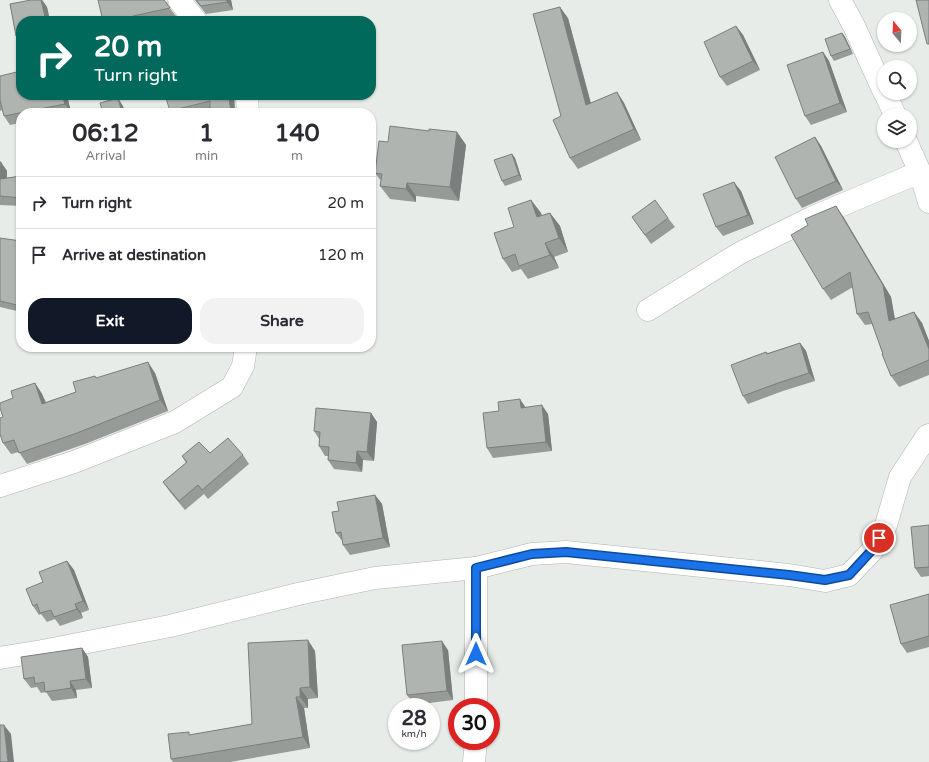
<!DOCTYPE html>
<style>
body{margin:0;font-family:"Varela Round",sans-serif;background:#f2f2f3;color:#2b2b33;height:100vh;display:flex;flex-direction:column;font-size:15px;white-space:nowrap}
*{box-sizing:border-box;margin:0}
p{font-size:13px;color:#7c7c81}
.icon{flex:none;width:22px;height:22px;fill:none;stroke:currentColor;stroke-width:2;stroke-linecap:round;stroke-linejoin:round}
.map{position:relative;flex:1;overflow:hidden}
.details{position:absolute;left:16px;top:108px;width:360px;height:244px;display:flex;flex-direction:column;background:#fff;border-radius:16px;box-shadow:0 1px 3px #0004}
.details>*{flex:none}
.guide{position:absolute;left:16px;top:16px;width:360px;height:84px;border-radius:16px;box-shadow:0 1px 3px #0004;background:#00695c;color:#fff;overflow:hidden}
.needle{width:26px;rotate:341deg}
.controls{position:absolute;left:877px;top:12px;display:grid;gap:8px}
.controls a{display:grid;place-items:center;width:40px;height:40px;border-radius:50%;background:#fff;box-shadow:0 1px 3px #0004;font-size:20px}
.speed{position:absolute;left:388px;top:698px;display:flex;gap:8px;font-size:20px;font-weight:700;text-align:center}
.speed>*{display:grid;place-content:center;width:52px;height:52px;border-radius:50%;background:#fff;box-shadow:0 1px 3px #0004;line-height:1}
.speed small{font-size:10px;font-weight:400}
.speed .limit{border:6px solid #d22;background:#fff;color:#111}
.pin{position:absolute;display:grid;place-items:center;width:34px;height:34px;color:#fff;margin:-17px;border:2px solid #fff;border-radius:50%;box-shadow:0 1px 4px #0007}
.me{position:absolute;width:44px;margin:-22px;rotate:0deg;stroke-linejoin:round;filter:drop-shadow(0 0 3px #0008)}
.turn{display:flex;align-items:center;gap:14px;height:84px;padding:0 12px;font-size:18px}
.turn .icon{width:52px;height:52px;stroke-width:2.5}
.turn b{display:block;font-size:28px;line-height:34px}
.eta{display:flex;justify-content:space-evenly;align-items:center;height:68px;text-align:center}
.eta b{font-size:24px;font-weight:700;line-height:28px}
.button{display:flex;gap:8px;margin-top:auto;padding:8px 12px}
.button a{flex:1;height:46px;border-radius:16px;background:#111827;color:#fff;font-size:16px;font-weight:700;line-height:46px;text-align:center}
.button a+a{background:#f2f2f3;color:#2b2b33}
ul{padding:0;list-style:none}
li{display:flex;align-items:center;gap:12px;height:52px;padding:0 12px;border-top:1px solid #e1e1e2}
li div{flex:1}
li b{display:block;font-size:15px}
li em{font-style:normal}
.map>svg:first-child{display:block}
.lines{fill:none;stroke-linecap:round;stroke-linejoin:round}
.minor-casing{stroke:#b0b4b1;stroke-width:23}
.minor{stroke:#fff;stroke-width:22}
.wall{fill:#969b98}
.shaded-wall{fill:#7a7e7c}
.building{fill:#afb4b1;stroke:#7a7e7c}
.route-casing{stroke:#114b97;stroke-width:10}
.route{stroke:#1a73e8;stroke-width:7}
</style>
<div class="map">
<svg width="929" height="762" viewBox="0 0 929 762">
<rect width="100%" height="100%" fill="#e8ece9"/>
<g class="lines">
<g class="minor-casing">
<g id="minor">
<path d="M179,0L196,21"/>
<path d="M840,0L854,26L884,92"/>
<path d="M885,93L895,115"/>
<path d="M246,95L247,98L248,113"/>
<path d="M906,141L920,172L929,202"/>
<path d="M648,310L740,253L811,218L920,172"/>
<path d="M0,486L74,462L175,422L232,387L243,366L246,347"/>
<path d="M476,568L532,554L566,552L789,575L825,581L849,575L872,551L886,525L900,477L927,436L929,435"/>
<path d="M0,658L42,651L170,626L298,594L375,578L476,568V707"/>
<path d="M474,762L476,741"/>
</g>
</g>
<use href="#minor" class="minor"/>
</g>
<g class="wall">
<path d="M31,0H42L47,7L50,21H21V43L16,36L10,4Z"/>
<path d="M195,0H231L233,10L206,14Z"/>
<path d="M167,2L168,6L176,16L153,21H103Z"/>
<path d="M568,18L591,103L617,92L624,103L641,140L578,169L570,158L561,116Z"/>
<path d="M736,26L743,35L760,70L727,86L720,77Z"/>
<path d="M842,33L845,37L853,54L834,61L831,56Z"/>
<path d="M823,52L829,61L847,112L811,125L805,116Z"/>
<path d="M0,76L21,95H67L71,113H21V123L10,125L4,116L2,110L0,111Z"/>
<path d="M234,95L235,113H210V111L202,113H171L170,111Z"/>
<path d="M429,131L457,132L466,145L459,201L416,196V202L390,199L380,186L381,181L375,173L388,142Z"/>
<path d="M815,137L821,146L843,190L802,208L796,199Z"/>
<path d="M512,154L515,158L522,180L505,186L502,181Z"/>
<path d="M0,162L7,171V178L21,176V206L0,205Z"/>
<path d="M741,191L754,224L723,236L716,227Z"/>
<path d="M531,200L541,213L542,216L550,213L560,226L568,252L554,257L559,268L528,279L521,269L512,272L503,259Z"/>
<path d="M836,206L844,218L891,297L895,319L914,312L922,323L929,341V375L899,387L891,376L872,324L865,325L857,314L853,287L831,300L823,289L808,225Z"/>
<path d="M632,217L668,218L675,227L651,244Z"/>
<path d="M0,238L21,241V312L0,307Z"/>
<path d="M800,343L806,351L815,381L783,391L748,404L743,396L766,352L768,353Z"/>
<path d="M155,373L168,411L85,444L27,464L19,452L11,454L3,443V417L13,398L35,383L42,394L46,402L76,392L97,378Z"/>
<path d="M526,407L548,414L552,451L493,458L487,448L499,411Z"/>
<path d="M371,413L377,422L374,461L363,460L362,472L334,469L328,460V456H325L319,446V439L314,431Z"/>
<path d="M210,453L243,455L249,464L208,499L204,494L185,510L170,492L163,482L186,463L182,456Z"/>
<path d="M375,495L382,504L390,547L350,555L343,545V542L336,533L339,511Z"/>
<path d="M929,525V576L921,577L915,568Z"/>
<path d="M67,561L74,570L89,610L81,613L83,618L60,626L55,619L47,622L41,614L39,615L33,606L43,582Z"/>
<path d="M929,594V647L907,653L901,644Z"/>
<path d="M82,648L88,657L92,688L76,690L77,698L52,701L46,692L41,693L37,687L31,688L24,679Z"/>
<path d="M448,650L453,700L414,705L407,695Z"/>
<path d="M315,651L318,698L308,699V708H304L310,748L230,762H173L171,759L190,735L252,724Z"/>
</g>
<g class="shaded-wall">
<path d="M41,0H42L47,7L50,21H46Z"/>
<path d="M227,0H231L233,10L227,2Z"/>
<path d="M560,7L568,18L594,116L586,105Z"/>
<path d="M736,26L743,35L760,70L753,61Z"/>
<path d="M842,33L845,37L853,54L850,49Z"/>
<path d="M823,52L829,61L847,112L840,103Z"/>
<path d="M617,92L624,103L641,140L634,129Z"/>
<path d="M62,95H67L71,113L65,104Z"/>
<path d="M229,95H234L235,113H233L232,111L230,106Z"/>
<path d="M118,98L123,106L125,113H122Z"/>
<path d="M457,132L466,145L459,201L450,187Z"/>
<path d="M815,137L821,146L843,190L836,181Z"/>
<path d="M512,154L515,158L522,180L519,175Z"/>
<path d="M1,162L7,171L6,188L0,179Z"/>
<path d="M734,182L741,191L754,224L748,215Z"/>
<path d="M407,183L416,196V202L406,189Z"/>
<path d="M531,200L541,213L547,231L537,217Z"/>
<path d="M836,206L844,218L891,297L897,332L889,321Z"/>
<path d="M550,213L560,226L568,252L559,238Z"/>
<path d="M545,243L554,257L559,268L550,255Z"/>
<path d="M21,244V285L19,281Z"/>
<path d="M914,312L922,323L929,341V349L924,337Z"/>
<path d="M800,343L806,351L815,381L809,373Z"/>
<path d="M148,362L155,373L168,411L160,400Z"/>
<path d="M35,383L42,394L50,415L42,404Z"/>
<path d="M520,399L526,408H521Z"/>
<path d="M542,405L548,414L552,451L546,442Z"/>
<path d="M371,413L377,422L374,461L367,452Z"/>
<path d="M357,451L363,460L362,472L356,463Z"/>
<path d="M375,495L382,504L390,547L383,538Z"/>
<path d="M67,561L74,570L89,610L83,601Z"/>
<path d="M75,604L81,613L83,618L77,609Z"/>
<path d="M308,640L315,651L318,698L310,687Z"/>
<path d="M442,641L448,650L453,700L447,691Z"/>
<path d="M82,648L88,657L92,688L86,679Z"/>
<path d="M70,681L76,690L77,698L71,688Z"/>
<path d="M300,688L308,699V708L300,697Z"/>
<path d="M296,697L304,708L310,748L303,737Z"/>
<path d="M4,725L11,734L14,762H8Z"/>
</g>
<g class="building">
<path d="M31,0H41L46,21H21V35L16,36L10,4Z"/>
<path d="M98,0H164L170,8L133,16L134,21H103Z"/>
<path d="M196,0H227V2L201,6Z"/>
<path d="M916,0H929V44H927Z"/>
<path d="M560,7L586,105L617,92L634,129L570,158L553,120L561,116L533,14Z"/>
<path d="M736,26L753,61L720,77L704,42Z"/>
<path d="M842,33L850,49L831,56L825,39Z"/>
<path d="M823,52L840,103L805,116L787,65Z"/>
<path d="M21,71V95H62L65,104L4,116L0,100V76Z"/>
<path d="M165,95H229L230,106L232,111L234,113H210V101L170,111Z"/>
<path d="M118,98L122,113H103L100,103Z"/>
<path d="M390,126L429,131V129L457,132L450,187L407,183L406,189L380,186L382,174L375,173L379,141L388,142Z"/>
<path d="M815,137L836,181L796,199L775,157Z"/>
<path d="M512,154L519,175L502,181L494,160Z"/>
<path d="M0,162H1L0,179Z"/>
<path d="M21,176V198L0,196V179Z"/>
<path d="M734,182L748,215L716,227L703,194Z"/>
<path d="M531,200L537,217L550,213L559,238L545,243L550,255L519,266L515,254L503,259L494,233L514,227L508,208Z"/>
<path d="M655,200L668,218L645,235L632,217Z"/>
<path d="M836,206L883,285L889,321L914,312L924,337L929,349V360L891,376L882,354H883L868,312L857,314L850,272L823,289L791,235L808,225L805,219Z"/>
<path d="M0,238L21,241L19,281L21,282V306L0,301Z"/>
<path d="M800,343L809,373L778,383L743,396L731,365L766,352L767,354Z"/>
<path d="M148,362L160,400L77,433L19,453L14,440L3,443L0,434V418L3,417L0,408V403L13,398L11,391L35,383L42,404L76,392L73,382L95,376L96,378Z"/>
<path d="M520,399L521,408L542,405L546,442L487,448L483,413L499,411L498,402Z"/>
<path d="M316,408L371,413L367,452L357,451L356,463L328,460L329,447L319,446L320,432L314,431Z"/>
<path d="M228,438L243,455L202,490L198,485L179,501L163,482L187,462L182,456L199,442L210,453Z"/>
<path d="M375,495L383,538L343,545L341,532L336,533L332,512L339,511L337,502Z"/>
<path d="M929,525V567L915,568L911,527Z"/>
<path d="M67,561L83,601L75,604L77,609L54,617L51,610L40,613L37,604L33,606L26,589L43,582L39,572Z"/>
<path d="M929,594V636L901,644L890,605Z"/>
<path d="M308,640L310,687L300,688V697H296L303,737L184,757L171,759L168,734L189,732V735L252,724L248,643Z"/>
<path d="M442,641L447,691L407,695L402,645Z"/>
<path d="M82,648L86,679L70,681L71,688L45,692L44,682L35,684L34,677L24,679L21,657Z"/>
<path d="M0,725H4L8,762H0Z"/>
</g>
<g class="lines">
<g class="route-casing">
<path id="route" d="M476,654V568L532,554L566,552L789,575L825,580L849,575L872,550L879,538"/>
</g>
<use href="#route" class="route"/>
</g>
</svg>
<div class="controls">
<a><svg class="needle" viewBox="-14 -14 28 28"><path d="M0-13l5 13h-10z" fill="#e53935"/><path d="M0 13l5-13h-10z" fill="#7c7c81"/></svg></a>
<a><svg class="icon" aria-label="search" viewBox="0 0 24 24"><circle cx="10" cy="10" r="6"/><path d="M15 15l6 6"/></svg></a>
<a><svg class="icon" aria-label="layers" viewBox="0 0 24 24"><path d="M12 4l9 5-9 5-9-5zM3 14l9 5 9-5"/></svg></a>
</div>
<div class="speed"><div>28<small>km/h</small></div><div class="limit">30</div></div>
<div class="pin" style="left:879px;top:538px;background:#d93025"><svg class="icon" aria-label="arrive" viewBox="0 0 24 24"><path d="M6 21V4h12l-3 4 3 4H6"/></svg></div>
<svg class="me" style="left:476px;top:654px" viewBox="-20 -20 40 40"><path d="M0-17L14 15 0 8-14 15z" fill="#1a73e8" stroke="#fff" stroke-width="4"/></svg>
<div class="guide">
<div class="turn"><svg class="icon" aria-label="right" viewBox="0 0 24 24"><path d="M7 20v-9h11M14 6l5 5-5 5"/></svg><div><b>20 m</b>Turn right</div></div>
</div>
<section class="details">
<div class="eta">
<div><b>06:12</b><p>Arrival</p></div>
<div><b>1</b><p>min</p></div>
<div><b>140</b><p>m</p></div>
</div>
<ul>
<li><svg class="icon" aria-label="right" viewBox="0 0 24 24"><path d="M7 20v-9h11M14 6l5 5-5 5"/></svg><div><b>Turn right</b></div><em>20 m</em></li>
<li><svg class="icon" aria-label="arrive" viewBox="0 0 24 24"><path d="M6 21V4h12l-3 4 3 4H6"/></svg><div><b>Arrive at destination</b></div><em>120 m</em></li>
</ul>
<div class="button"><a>Exit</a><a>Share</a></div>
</section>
</div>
